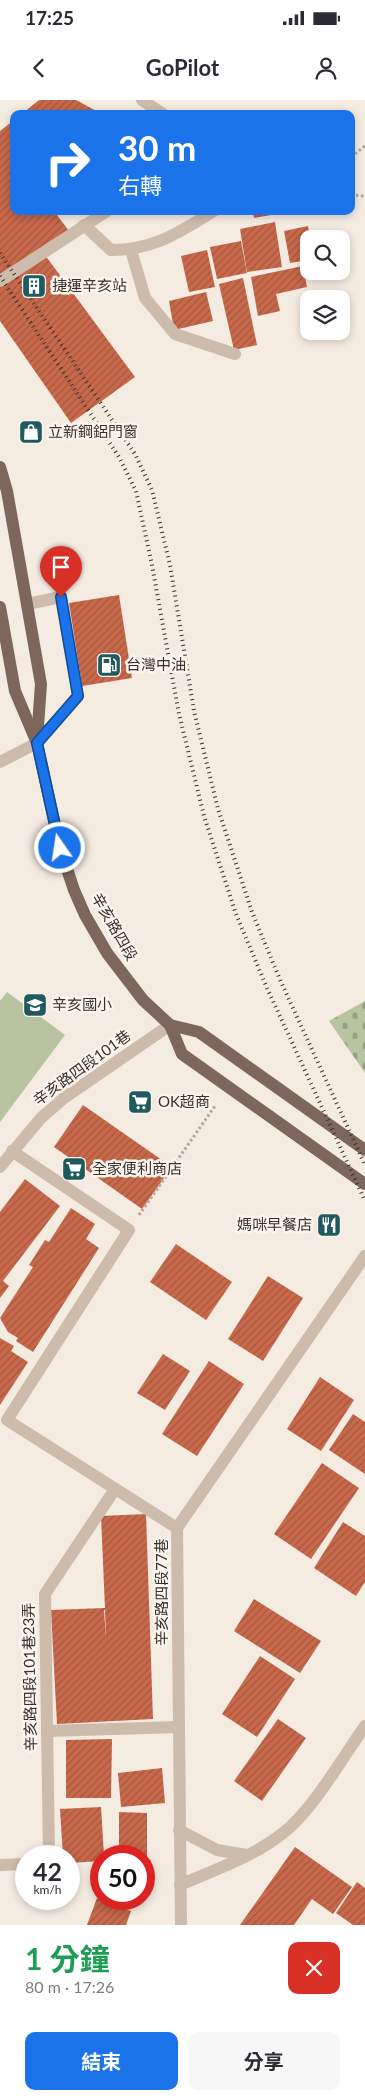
<!DOCTYPE html>
<html lang="zh-TW">
<head>
<meta charset="utf-8">
<style>
	body { margin:0; font-family:Lato,"Noto Sans TC",sans-serif; background:#f7f7f7; color:#2b2b33; height:100vh; display:flex; flex-direction:column; font-size:19px; white-space:nowrap }
	* { box-sizing:border-box; margin:0 }
	p { font-size:16px; color:#7c7c81 }
	.icon { flex:none; width:28px; height:28px; fill:none; stroke:currentColor; stroke-width:2; stroke-linecap:round; stroke-linejoin:round }
	.map { position:relative; height:1825px; overflow:hidden }
	.details { display:flex; flex-direction:column; background:#fff; flex:1 }
	.details>* { flex:none }
	.banner { position:absolute; left:10px; top:10px; width:345px; height:105px; border-radius:10px; box-shadow:0 2px 8px #0003; background:#1a73e8; color:#fff; overflow:hidden }
	.buttons { position:absolute; left:300px; top:130px; display:grid; gap:10px }
	.buttons a { display:grid; place-items:center; width:50px; height:50px; border-radius:10px; background:#fff; box-shadow:0 2px 8px #0003; font-size:25px }
	.speed { position:absolute; left:15px; top:1745px; display:flex; gap:10px; font-size:25px; font-weight:700; text-align:center }
	.speed>* { display:grid; place-content:center; width:65px; height:65px; border-radius:50%; background:#fff; box-shadow:0 2px 8px #0003; line-height:1 }
	.speed small { font-size:12px; font-weight:400 }
	.speed .limit { border:8px solid #d22; background:#fff; color:#111 }
	.pin { position:absolute; display:grid; place-items:center; width:42px; height:42px; color:#fff; margin:-51px -21px; border-radius:50% 50% 50% 0; rotate:-45deg; box-shadow:0 0 5px #0007 }
	.pin .icon { rotate:45deg }
	.me { position:absolute; width:55px; margin:-28px; rotate:347deg; stroke-linejoin:round; filter:drop-shadow(0 0 4px #0008) }
	.turn { display:flex; align-items:center; gap:18px; height:105px; padding:0 25px; font-size:22px }
	.turn .icon { width:65px; height:65px; stroke-width:2.5 }
	.turn b { display:block; font-size:35px; line-height:42px }
	.round { display:grid; place-items:center; flex:none; width:52px; height:52px; border-radius:10px; background:#f7f7f7 }
	.headline { display:flex; align-items:center; justify-content:space-between; height:85px; padding:0 25px }
	h1 { font-size:30px; font-weight:700; line-height:38px; color:#1e9e55 }
	.action { display:flex; gap:10px; margin-top:auto; padding:10px 25px }
	.action a { flex:1; height:58px; border-radius:10px; background:#1a73e8; color:#fff; font-size:20px; font-weight:700; line-height:58px; text-align:center }
	.action a+a { background:#f7f7f7; color:#2b2b33 }
	.status { display:flex; justify-content:space-between; align-items:center; height:35px; padding:0 25px; background:#fff; direction:ltr }
	.status svg { height:14px; fill:currentColor }
	header { display:flex; justify-content:space-between; align-items:center; height:65px; padding:0 25px; background:#fff; font-size:22px; font-weight:700 }
	.map>svg:first-child { display:block }
	.green { fill:#b8c4a0 }
	.cemetery { fill:url(#cemetery-stones) }
	.building { fill:url(#building-hatch); fill-rule:evenodd }
	.lines { fill:none; stroke-linecap:round; stroke-linejoin:round }
	.path { stroke:#b9a596; stroke-width:3; stroke-dasharray:2.5 2.5; stroke-linecap:butt }
	.minor { stroke:#cdbbac; stroke-width:12 }
	.major { stroke:#7d675c; stroke-width:12 }
	.rail { stroke:#3b302b; stroke-width:4; stroke-dasharray:1 4; stroke-linecap:butt }
	.route-casing { stroke:#114b97; stroke-width:12 }
	.route { stroke:#1a73e8; stroke-width:9 }
	.labels { text-anchor:middle; stroke-width:5; stroke-linejoin:round; paint-order:stroke }
	.poi-label { font-size:15px; fill:#3b302b; stroke:#fbf5ee; text-anchor:start }
	.street-label { font-size:15px; fill:#3b302b; stroke:#fbf5ee }
</style>
</head>
<body>
<div class="status"><b>17:25</b><svg viewBox="0 0 49 12"><path d="M0 12V9h3v3zM5 12V6h3v6zM10 12V3h3v9zM15 12V0h3v12zM26 1h20v11H26zM47 4h2v5h-2z"/></svg></div>
<header><svg class="icon" aria-label="back" viewBox="0 0 24 24"><path d="M15 5l-7 7 7 7"/></svg>GoPilot<svg class="icon" aria-label="person" viewBox="0 0 24 24"><circle cx="12" cy="8" r="4"/><path d="M4 21q1-7 8-7t8 7"/></svg></header>
<div class="map">
<svg width="365" height="1825" viewBox="0 0 365 1825">
	<defs>
		<pattern id="cemetery-stones" width="16" height="16" patternUnits="userSpaceOnUse" patternTransform="scale(1.25)"><rect width="16" height="16" fill="#b8c4a0"/><path d="M2 7V4a2 2 0 0 1 4 0v3zM10 15v-3a2 2 0 0 1 4 0v3z" fill="#97a083"/></pattern>
		<pattern id="building-hatch" width="6" height="6" patternUnits="userSpaceOnUse" patternTransform="scale(1.25)"><rect width="6" height="6" fill="#c8694b"/><path d="M-1 1l2-2M0 6l6-6M5 7l2-2" fill="none" stroke="#a4573f"/></pattern>
	</defs>
	<rect width="100%" height="100%" fill="#f4ebe1"/>
	<path class="green" d="M7 892 65 935 0 1022V901Z"/>
	<path class="cemetery" d="M365 901V973L329 921Z"/>
	<g class="building">
		<path d="M39 0H76L102 14H22Z"/>
		<path d="M14 20V111H54L69 131 42 151 135 277 71 323 0 221V31Z"/>
		<path d="M253 111H288V112L254 118Z"/>
		<path d="M275 122 282 167 247 172 240 129Z"/>
		<path d="M308 126 310 139 309 160 290 163 284 131Z"/>
		<path d="M241 141 247 173 217 179 210 147Z"/>
		<path d="M207 150 215 187 189 192 181 156Z"/>
		<path d="M303 166 307 187 276 194 280 211 258 216 251 177Z"/>
		<path d="M243 178 257 245 234 250 219 184Z"/>
		<path d="M206 192 213 221 174 230 169 201Z"/>
		<path d="M119 495 132 578 82 586 69 503Z"/>
		<path d="M83 1005 172 1067 142 1109 54 1047Z"/>
		<path d="M25 1079 60 1106 3 1181 9 1186 0 1198V1112Z"/>
		<path d="M71 1108 95 1124 86 1139 99 1148 33 1252 16 1241 18 1238 8 1232 0 1218 33 1167 29 1165 45 1140 49 1142Z"/>
		<path d="M176 1144 232 1182 206 1220 150 1182Z"/>
		<path d="M268 1176 303 1198 263 1261 228 1239Z"/>
		<path d="M0 1238 14 1246 11 1251 28 1262 0 1305Z"/>
		<path d="M163 1254 190 1271 165 1310 137 1293Z"/>
		<path d="M209 1261 244 1284 197 1356 162 1334Z"/>
		<path d="M320 1277 354 1300 321 1351 287 1329Z"/>
		<path d="M353 1314 365 1322V1374L329 1350Z"/>
		<path d="M322 1363 359 1388 311 1459 274 1434Z"/>
		<path d="M146 1414 153 1619 57 1624 51 1510 105 1508 101 1416ZM104 1510H105L106 1539Z"/>
		<path d="M343 1422 365 1436V1482L356 1496 314 1468Z"/>
		<path d="M254 1499 321 1541 300 1573 234 1531Z"/>
		<path d="M260 1556 295 1579 257 1637 222 1614Z"/>
		<path d="M278 1619 306 1638 262 1701 234 1681Z"/>
		<path d="M112 1639 111 1698H66V1640Z"/>
		<path d="M162 1668 165 1703 121 1707 118 1673Z"/>
		<path d="M101 1707 104 1756H101V1761L69 1763V1756H63L60 1709Z"/>
		<path d="M119 1712 147 1713V1763H144V1756H119Z"/>
		<path d="M295 1747 352 1787 333 1814 312 1799 294 1825H240Z"/>
		<path d="M357 1782 365 1788V1825H353L336 1813Z"/>
		<path d="M97 1798 131 1811 126 1825H87Z"/>
	</g>
	<g class="lines">
		<g class="path">
			<path d="M351 57 365 46"/>
			<path d="M351 95 365 96"/>
			<path d="M139 1115 215 1006"/>
		</g>
		<g class="minor">
			<path d="M142 0 163 14"/>
			<path d="M84 125 111 150C154 150 178 133 214 111"/>
			<path d="M131 150 145 198 175 234 235 254"/>
			<path d="M0 181 107 111"/>
			<path d="M0 662 37 643 78 596 61 497 27 504"/>
			<path d="M12 1051 129 1130 7 1320 177 1428"/>
			<path d="M0 1067 41 1018 64 998 170 925"/>
			<path d="M47 1631 179 1627"/>
			<path d="M179 1730 217 1750 247 1755"/>
			<path d="M49 1756 45 1494 115 1389"/>
			<path d="M0 1765 26 1764"/>
			<path d="M180 1785C214 1770 253 1757 283 1733 312 1711 343 1657 365 1626"/>
			<path d="M181 1825 177 1428 365 1156"/>
		</g>
		<g class="major">
			<path d="M0 367 7 391 41 584 37 640"/>
			<path d="M0 507 15 591 37 643 60 748 74 790 85 815 107 853 143 900 170 925 182 954 365 1084"/>
			<path d="M170 925 199 932 365 1050"/>
		</g>
		<g class="rail">
			<path d="M0 153 135 354 152 390 170 465 194 611 218 709 252 812 281 882 365 1065"/>
			<path d="M0 176 119 357 136 391 152 465 179 614 204 716 236 814 267 888 365 1101"/>
		</g>
	</g>
	<g class="lines">
		<defs>
			<path id="route" d="M60 748 37 643 78 596 61 497"/>
		</defs>
		<use href="#route" class="route-casing"/>
		<use href="#route" class="route"/>
	</g>
	<defs>
		<symbol id="building-square" viewBox="-11 -11 22 22"><rect x="-9" y="-9" width="18" height="18" rx="4" fill="#1f5a5e" stroke="#fbf5ee"/><path d="M-4-6H4V6H1V3H-1V6H-4ZM-2.5-4.3h1.7v1.8h-1.7ZM.8-4.3h1.7v1.8H.8ZM-2.5-1h1.7V.8h-1.7ZM.8-1h1.7V.8H.8Z" fill="#fff"/></symbol>
		<symbol id="shop-square" viewBox="-11 -11 22 22"><rect x="-9" y="-9" width="18" height="18" rx="4" fill="#1f5a5e" stroke="#fbf5ee"/><path d="M-5-2.5h2.3a2.7 3.5 0 0 1 5.4 0H5L5.5 6h-11ZM-1.5-2.5h3a1.5 2.3 0 0 0-3 0Z" fill="#fff"/></symbol>
		<symbol id="fuel-square" viewBox="-11 -11 22 22"><rect x="-9" y="-9" width="18" height="18" rx="4" fill="#1f5a5e" stroke="#fbf5ee"/><path d="M-5.5-6h7V0h2V4h1.3V-2.5L3-4.5l.8-.8L6-3V5H2.5V1h-1V6h-7ZM-4.2-4.7v3.2H.2V-4.7Z" fill="#fff"/></symbol>
		<symbol id="school-square" viewBox="-11 -11 22 22"><rect x="-9" y="-9" width="18" height="18" rx="4" fill="#1f5a5e" stroke="#fbf5ee"/><path d="M0-5L7-2L0 1L-7-2ZM-4 1L0 2.5L4 1V4Q0 6-4 4Z" fill="#fff"/></symbol>
		<symbol id="supermarket-square" viewBox="-11 -11 22 22"><rect x="-9" y="-9" width="18" height="18" rx="4" fill="#1f5a5e" stroke="#fbf5ee"/><path d="M-6-5.5h2.5l.6 2H6L4.5 2H-2.5L-4.4-4H-6ZM-1.5 3.2a1.3 1.3 0 1 0 .1 0ZM3 3.2a1.3 1.3 0 1 0 .1 0Z" fill="#fff"/></symbol>
		<symbol id="restaurant-square" viewBox="-11 -11 22 22"><rect x="-9" y="-9" width="18" height="18" rx="4" fill="#1f5a5e" stroke="#fbf5ee"/><path d="M-5-6h1v4h1v-4h1v4h1v-4h1v5L-1.5 .5V6h-2V.5L-5-1ZM5-6V6H3V1.5H1.5Q1.5-4 5-6Z" fill="#fff"/></symbol>
	</defs>
	<g fill-rule="evenodd">
		<use href="#building-square" x="20" y="172" width="28" height="28"/>
		<use href="#shop-square" x="17" y="318" width="28" height="28"/>
		<use href="#fuel-square" x="95" y="551" width="28" height="28"/>
		<use href="#school-square" x="21" y="891" width="28" height="28"/>
		<use href="#supermarket-square" x="126" y="988" width="28" height="28"/>
		<use href="#supermarket-square" x="60" y="1055" width="28" height="28"/>
		<use href="#restaurant-square" x="315" y="1111" width="28" height="28"/>
	</g>
	<g class="labels">
		<g class="poi-label">
			<text x="52" y="191">捷運辛亥站</text>
			<text x="48" y="337">立新鋼鋁門窗</text>
			<text x="126" y="570">台灣中油</text>
			<text x="52" y="910">辛亥國小</text>
			<text x="158" y="1007">OK超商</text>
			<text x="92" y="1074">全家便利商店</text>
			<text x="312" y="1130" text-anchor="end">媽咪早餐店</text>
		</g>
		<g class="street-label">
			<text transform="translate(114 827) rotate(60)" y="5">辛亥路四段</text>
			<text transform="translate(82 968) rotate(-36)" y="5">辛亥路四段101巷</text>
			<text transform="translate(162 1492) rotate(-90)" y="5">辛亥路四段77巷</text>
			<text transform="translate(30 1577) rotate(-91)" y="5">辛亥路四段101巷23弄</text>
		</g>
	</g>
</svg>
<div class="buttons">
<a><svg class="icon" aria-label="search" viewBox="0 0 24 24"><circle cx="10" cy="10" r="6"/><path d="M15 15l6 6"/></svg></a>
<a><svg class="icon" aria-label="layers" viewBox="0 0 24 24"><path d="M12 4l9 5-9 5-9-5zM3 14l9 5 9-5"/></svg></a>
</div>
<div class="speed"><div>42<small>km/h</small></div><div class="limit">50</div></div>
<div class="pin" style="left:61px;top:497px;background:#d93025"><svg class="icon" aria-label="arrive" viewBox="0 0 24 24"><path d="M6 21V4h12l-3 4 3 4H6"/></svg></div>
<svg class="me" style="left:60px;top:748px" viewBox="-20 -20 40 40"><circle r="17" fill="#1a73e8" stroke="#fff" stroke-width="3"/><path d="M0-11L8 9 0 5-8 9z" fill="#fff"/></svg>
<div class="banner">
<div class="turn"><svg class="icon" aria-label="right" viewBox="0 0 24 24"><path d="M7 20v-9h11M14 6l5 5-5 5"/></svg><div><b>30 m</b>右轉</div></div>
</div>
</div>
<section class="details">
<div class="headline"><div><h1>1 分鐘</h1><p>80 m · 17:26</p></div><a class="round" style="background:#d93025;color:#fff"><svg class="icon" aria-label="close" viewBox="0 0 24 24"><path d="M6 6l12 12M18 6L6 18"/></svg></a></div>
<div class="action"><a>結束</a><a>分享</a></div>
</section>
</body>
</html>
